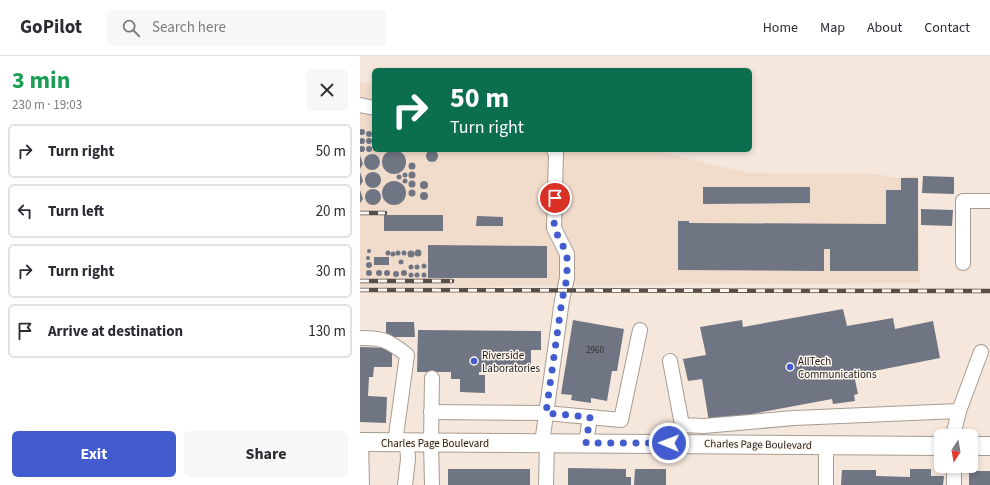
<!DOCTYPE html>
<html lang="en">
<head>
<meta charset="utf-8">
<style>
	body { margin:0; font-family:"Source Sans 3",sans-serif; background:#f7f7f7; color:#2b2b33; height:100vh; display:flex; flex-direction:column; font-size:15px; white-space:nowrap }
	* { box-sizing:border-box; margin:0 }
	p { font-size:13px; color:#7c7c81 }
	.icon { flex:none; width:22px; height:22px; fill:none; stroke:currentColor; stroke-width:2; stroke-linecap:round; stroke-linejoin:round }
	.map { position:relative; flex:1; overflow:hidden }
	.side { display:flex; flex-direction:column; background:#fff; width:360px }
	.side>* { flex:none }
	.banner { position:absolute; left:12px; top:12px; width:380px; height:84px; border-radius:6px; box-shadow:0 2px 6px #0003; background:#0b6e4f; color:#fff; overflow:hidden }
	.needle { width:26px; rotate:191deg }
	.buttons { position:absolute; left:574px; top:373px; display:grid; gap:8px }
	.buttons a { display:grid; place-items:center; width:44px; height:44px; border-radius:6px; background:#fff; box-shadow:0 2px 6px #0003; font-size:20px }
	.pin { position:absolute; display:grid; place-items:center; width:34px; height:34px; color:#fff; margin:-17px; border:2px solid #fff; border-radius:50%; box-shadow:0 1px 4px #0007 }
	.me { position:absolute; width:44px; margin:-22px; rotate:271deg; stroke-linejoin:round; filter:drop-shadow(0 0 3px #0008) }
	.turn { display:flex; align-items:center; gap:14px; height:84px; padding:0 12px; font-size:18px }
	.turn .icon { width:52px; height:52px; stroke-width:2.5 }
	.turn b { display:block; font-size:28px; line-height:34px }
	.round { display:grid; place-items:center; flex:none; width:42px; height:42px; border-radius:6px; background:#f7f7f7 }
	.head { display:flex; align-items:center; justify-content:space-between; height:68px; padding:0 12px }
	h1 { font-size:24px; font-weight:700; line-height:30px; color:#1e9e55 }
	.cta { display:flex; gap:8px; margin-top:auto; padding:8px 12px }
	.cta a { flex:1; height:46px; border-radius:6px; background:#425ccf; color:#fff; font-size:16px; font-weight:700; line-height:46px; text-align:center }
	.cta a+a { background:#f7f7f7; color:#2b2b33 }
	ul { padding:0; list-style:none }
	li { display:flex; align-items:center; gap:12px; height:54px; margin:0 8px 6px; padding:0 4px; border:2px solid #e1e1e2; border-radius:6px }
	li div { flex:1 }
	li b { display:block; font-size:15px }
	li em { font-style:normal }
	header { display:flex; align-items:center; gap:24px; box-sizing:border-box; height:56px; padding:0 20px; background:#fff; border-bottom:1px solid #e1e1e2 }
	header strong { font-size:19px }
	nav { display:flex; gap:22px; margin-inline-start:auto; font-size:14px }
	.search { width:280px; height:36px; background:#f7f7f7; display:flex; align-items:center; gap:10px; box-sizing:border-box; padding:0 14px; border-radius:6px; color:#7c7c81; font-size:15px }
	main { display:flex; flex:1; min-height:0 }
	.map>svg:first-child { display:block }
	.built { fill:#f1dccc }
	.building { fill:#707583 }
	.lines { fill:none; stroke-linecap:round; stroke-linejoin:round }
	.minor-casing { stroke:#a89b90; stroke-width:16 }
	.major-casing { stroke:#a89b90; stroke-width:20 }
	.minor { stroke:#fff; stroke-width:14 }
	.major { stroke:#fff; stroke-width:18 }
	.rail-casing { stroke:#564e49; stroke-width:4.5 }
	.rail { stroke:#fef6ef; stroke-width:3; stroke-dasharray:9; stroke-linecap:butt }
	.route { stroke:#425ccf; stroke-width:7; stroke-dasharray:0 12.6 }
	.poi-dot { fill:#425ccf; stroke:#fef6ef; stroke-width:1.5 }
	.labels { text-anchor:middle; stroke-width:3; stroke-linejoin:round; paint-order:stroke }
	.number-label { font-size:9px; fill:#333131 }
	.poi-label { font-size:11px; fill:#1f1a16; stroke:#fef6ef; text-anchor:start }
	.street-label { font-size:11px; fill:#1f1a16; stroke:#fef6ef }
</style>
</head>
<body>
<header>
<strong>GoPilot</strong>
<div class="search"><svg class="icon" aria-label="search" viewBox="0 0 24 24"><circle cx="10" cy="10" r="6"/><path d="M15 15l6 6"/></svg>Search here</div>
<nav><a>Home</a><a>Map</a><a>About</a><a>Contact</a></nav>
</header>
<main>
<section class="side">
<div class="head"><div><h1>3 min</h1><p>230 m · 19:03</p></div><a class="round"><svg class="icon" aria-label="close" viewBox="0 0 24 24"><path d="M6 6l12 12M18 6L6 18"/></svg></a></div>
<ul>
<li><svg class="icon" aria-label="right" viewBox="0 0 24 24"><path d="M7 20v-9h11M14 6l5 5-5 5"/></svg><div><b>Turn right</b></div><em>50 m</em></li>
<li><svg class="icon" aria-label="left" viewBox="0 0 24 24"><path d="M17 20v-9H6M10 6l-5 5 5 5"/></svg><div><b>Turn left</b></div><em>20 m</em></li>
<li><svg class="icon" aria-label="right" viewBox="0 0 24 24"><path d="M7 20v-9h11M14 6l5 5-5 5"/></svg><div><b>Turn right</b></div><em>30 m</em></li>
<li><svg class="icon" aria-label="arrive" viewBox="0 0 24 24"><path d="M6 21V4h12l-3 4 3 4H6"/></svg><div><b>Arrive at destination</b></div><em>130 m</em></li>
</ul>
<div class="cta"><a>Exit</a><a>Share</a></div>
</section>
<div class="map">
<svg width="630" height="429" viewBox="0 0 630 429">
	<rect width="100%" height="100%" fill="#f6e7dc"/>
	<path class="built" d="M0 26 14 28V94H293L388 117 518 118 535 122 558 120 560 227 0 231Z"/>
	<g class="building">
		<circle cx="2" cy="76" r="3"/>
		<circle cx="9" cy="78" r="3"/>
		<circle cx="9" cy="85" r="3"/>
		<circle cx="2" cy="85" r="3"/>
		<circle cx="9" cy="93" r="3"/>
		<circle cx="2" cy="93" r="3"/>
		<circle cx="34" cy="106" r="12"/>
		<circle cx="72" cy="100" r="6"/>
		<circle cx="12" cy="106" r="8"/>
		<path d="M0 99 3 108 0 113Z"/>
		<circle cx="52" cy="110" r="3.5"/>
		<circle cx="52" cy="119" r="3.5"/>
		<path d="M0 116 3 125 0 130Z"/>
		<circle cx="13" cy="124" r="8"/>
		<circle cx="45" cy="119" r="2.5"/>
		<circle cx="39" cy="121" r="2.5"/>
		<path d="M563 120 594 121V138L562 137Z"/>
		<path d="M541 122H558V215H470V193H464V215L318 214V165H329V167L526 168V134H541Z"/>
		<circle cx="45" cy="125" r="2.5"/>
		<circle cx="52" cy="128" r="3.5"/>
		<circle cx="34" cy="137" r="12"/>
		<circle cx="64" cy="129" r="4"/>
		<path d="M343 131H450V147L343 148Z"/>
		<circle cx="13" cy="141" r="8"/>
		<circle cx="52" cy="137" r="3.5"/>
		<path d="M0 134 3 143 0 147Z"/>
		<circle cx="64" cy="140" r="4"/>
		<path d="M561 153 593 154 592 170 561 169Z"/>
		<rect x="24" y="159" width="59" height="16"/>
		<path d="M117 160 143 161V170H116Z"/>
		<path d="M68 189 187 190V222H68Z"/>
		<circle cx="9" cy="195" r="2"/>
		<circle cx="58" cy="197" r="3.5"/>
		<circle cx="44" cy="197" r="2.5"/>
		<circle cx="28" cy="197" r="2.5"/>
		<circle cx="38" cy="197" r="2.5"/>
		<circle cx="51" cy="198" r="3.5"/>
		<circle cx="33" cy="198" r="2.5"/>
		<circle cx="8" cy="202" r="2"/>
		<rect x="14" y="201" width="15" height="8"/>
		<circle cx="41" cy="206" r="2.5"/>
		<circle cx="9" cy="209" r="3"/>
		<circle cx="64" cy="210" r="2.5"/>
		<circle cx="51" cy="211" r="2.5"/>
		<circle cx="57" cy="211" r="2.5"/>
		<circle cx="27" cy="217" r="3"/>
		<circle cx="9" cy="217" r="3"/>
		<circle cx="19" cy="217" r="3"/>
		<circle cx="44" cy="217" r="3"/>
		<circle cx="36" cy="218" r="3"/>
		<circle cx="57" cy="219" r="2.5"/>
		<circle cx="64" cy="219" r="2.5"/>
		<circle cx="51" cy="219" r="2.5"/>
		<path d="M483 253 487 270 533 262 535 273 573 265 580 302 494 319 498 338 494 339 495 345 473 348 472 343 349 366 342 323 328 325 323 303 346 299 340 271 382 264 383 271Z"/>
		<path d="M213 264 264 273 257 315H252L247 345 231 342V347L211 344 212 339 201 338Z"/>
		<path d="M26 266H54L55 281H26Z"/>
		<path d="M58 274 181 275V294H171V317L119 316V319H125V337L100 336V323H91V316H57Z"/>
		<path d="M0 291 32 292V311H14L13 321H9L8 340 27 341 26 367 0 366Z"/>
		<path d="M208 412 266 413V421H271V429H208Z"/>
		<rect x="88" y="413" width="82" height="16"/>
		<path d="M275 413H306V429H274Z"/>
		<path d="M550 413H571V420H584L583 429H481L482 414H516V420L550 421Z"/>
		<rect x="609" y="415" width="21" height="14"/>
	</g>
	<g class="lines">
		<defs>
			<g id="minor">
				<path d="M0 49 14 52"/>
				<path d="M603 207V145H630"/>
				<path d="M0 282C23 282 28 284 47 299L35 387"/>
				<path d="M310 305 322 369 344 370 434 362 599 355"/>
				<path d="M72 322 71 387 72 429"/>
				<path d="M71 356 186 357 261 364 280 274"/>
				<path d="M593 380 599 355 621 296"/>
				<path d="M1 386 2 429"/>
				<path d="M182 387 202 244 207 222V198L194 172 196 96 194 94"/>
				<path d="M226 387 230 361"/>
				<path d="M594 410V429"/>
				<path d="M45 429 48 403 47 386"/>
				<path d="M186 429 187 387"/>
				<path d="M466 429V389"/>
			</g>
			<g id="major">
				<path d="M0 386 581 390"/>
				<path d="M611 390H630"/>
			</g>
		</defs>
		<use href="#minor" class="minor-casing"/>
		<use href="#major" class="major-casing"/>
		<use href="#minor" class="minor"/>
		<use href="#major" class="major"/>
		<defs>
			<g id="rail">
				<path d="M0 157H25"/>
				<path d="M0 225H92"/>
				<path d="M0 234 630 235"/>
			</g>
		</defs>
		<use href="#rail" class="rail-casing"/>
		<use href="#rail" class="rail"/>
	</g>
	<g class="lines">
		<path class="route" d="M195 142 194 172 207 198V222L202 244 186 357 230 361 226 387H309"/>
	</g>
	<g class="poi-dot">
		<circle cx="114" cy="305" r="4"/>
		<circle cx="430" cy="311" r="4"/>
	</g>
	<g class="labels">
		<g class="number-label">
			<text x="235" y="297">2960</text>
		</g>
		<g class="poi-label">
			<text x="122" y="303">Riverside<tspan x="122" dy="13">Laboratories</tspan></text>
			<text x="438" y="309">AllTech<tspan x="438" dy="13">Communications</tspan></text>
		</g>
		<g class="street-label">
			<text x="75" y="391">Charles Page Boulevard</text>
			<text transform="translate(398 388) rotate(1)" y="4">Charles Page Boulevard</text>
		</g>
	</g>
</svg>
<div class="buttons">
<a><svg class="needle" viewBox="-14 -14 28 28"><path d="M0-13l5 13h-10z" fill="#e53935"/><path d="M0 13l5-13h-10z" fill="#7c7c81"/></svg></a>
</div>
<div class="pin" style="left:195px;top:142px;background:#d93025"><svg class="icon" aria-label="arrive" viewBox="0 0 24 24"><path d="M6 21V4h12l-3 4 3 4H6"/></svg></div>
<svg class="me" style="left:309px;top:387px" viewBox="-20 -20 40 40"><circle r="17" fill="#425ccf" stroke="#fff" stroke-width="3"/><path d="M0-11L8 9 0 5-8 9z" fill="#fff"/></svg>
<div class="banner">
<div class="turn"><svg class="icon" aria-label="right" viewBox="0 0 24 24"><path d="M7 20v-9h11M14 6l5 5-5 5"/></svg><div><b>50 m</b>Turn right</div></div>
</div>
</div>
</main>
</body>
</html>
